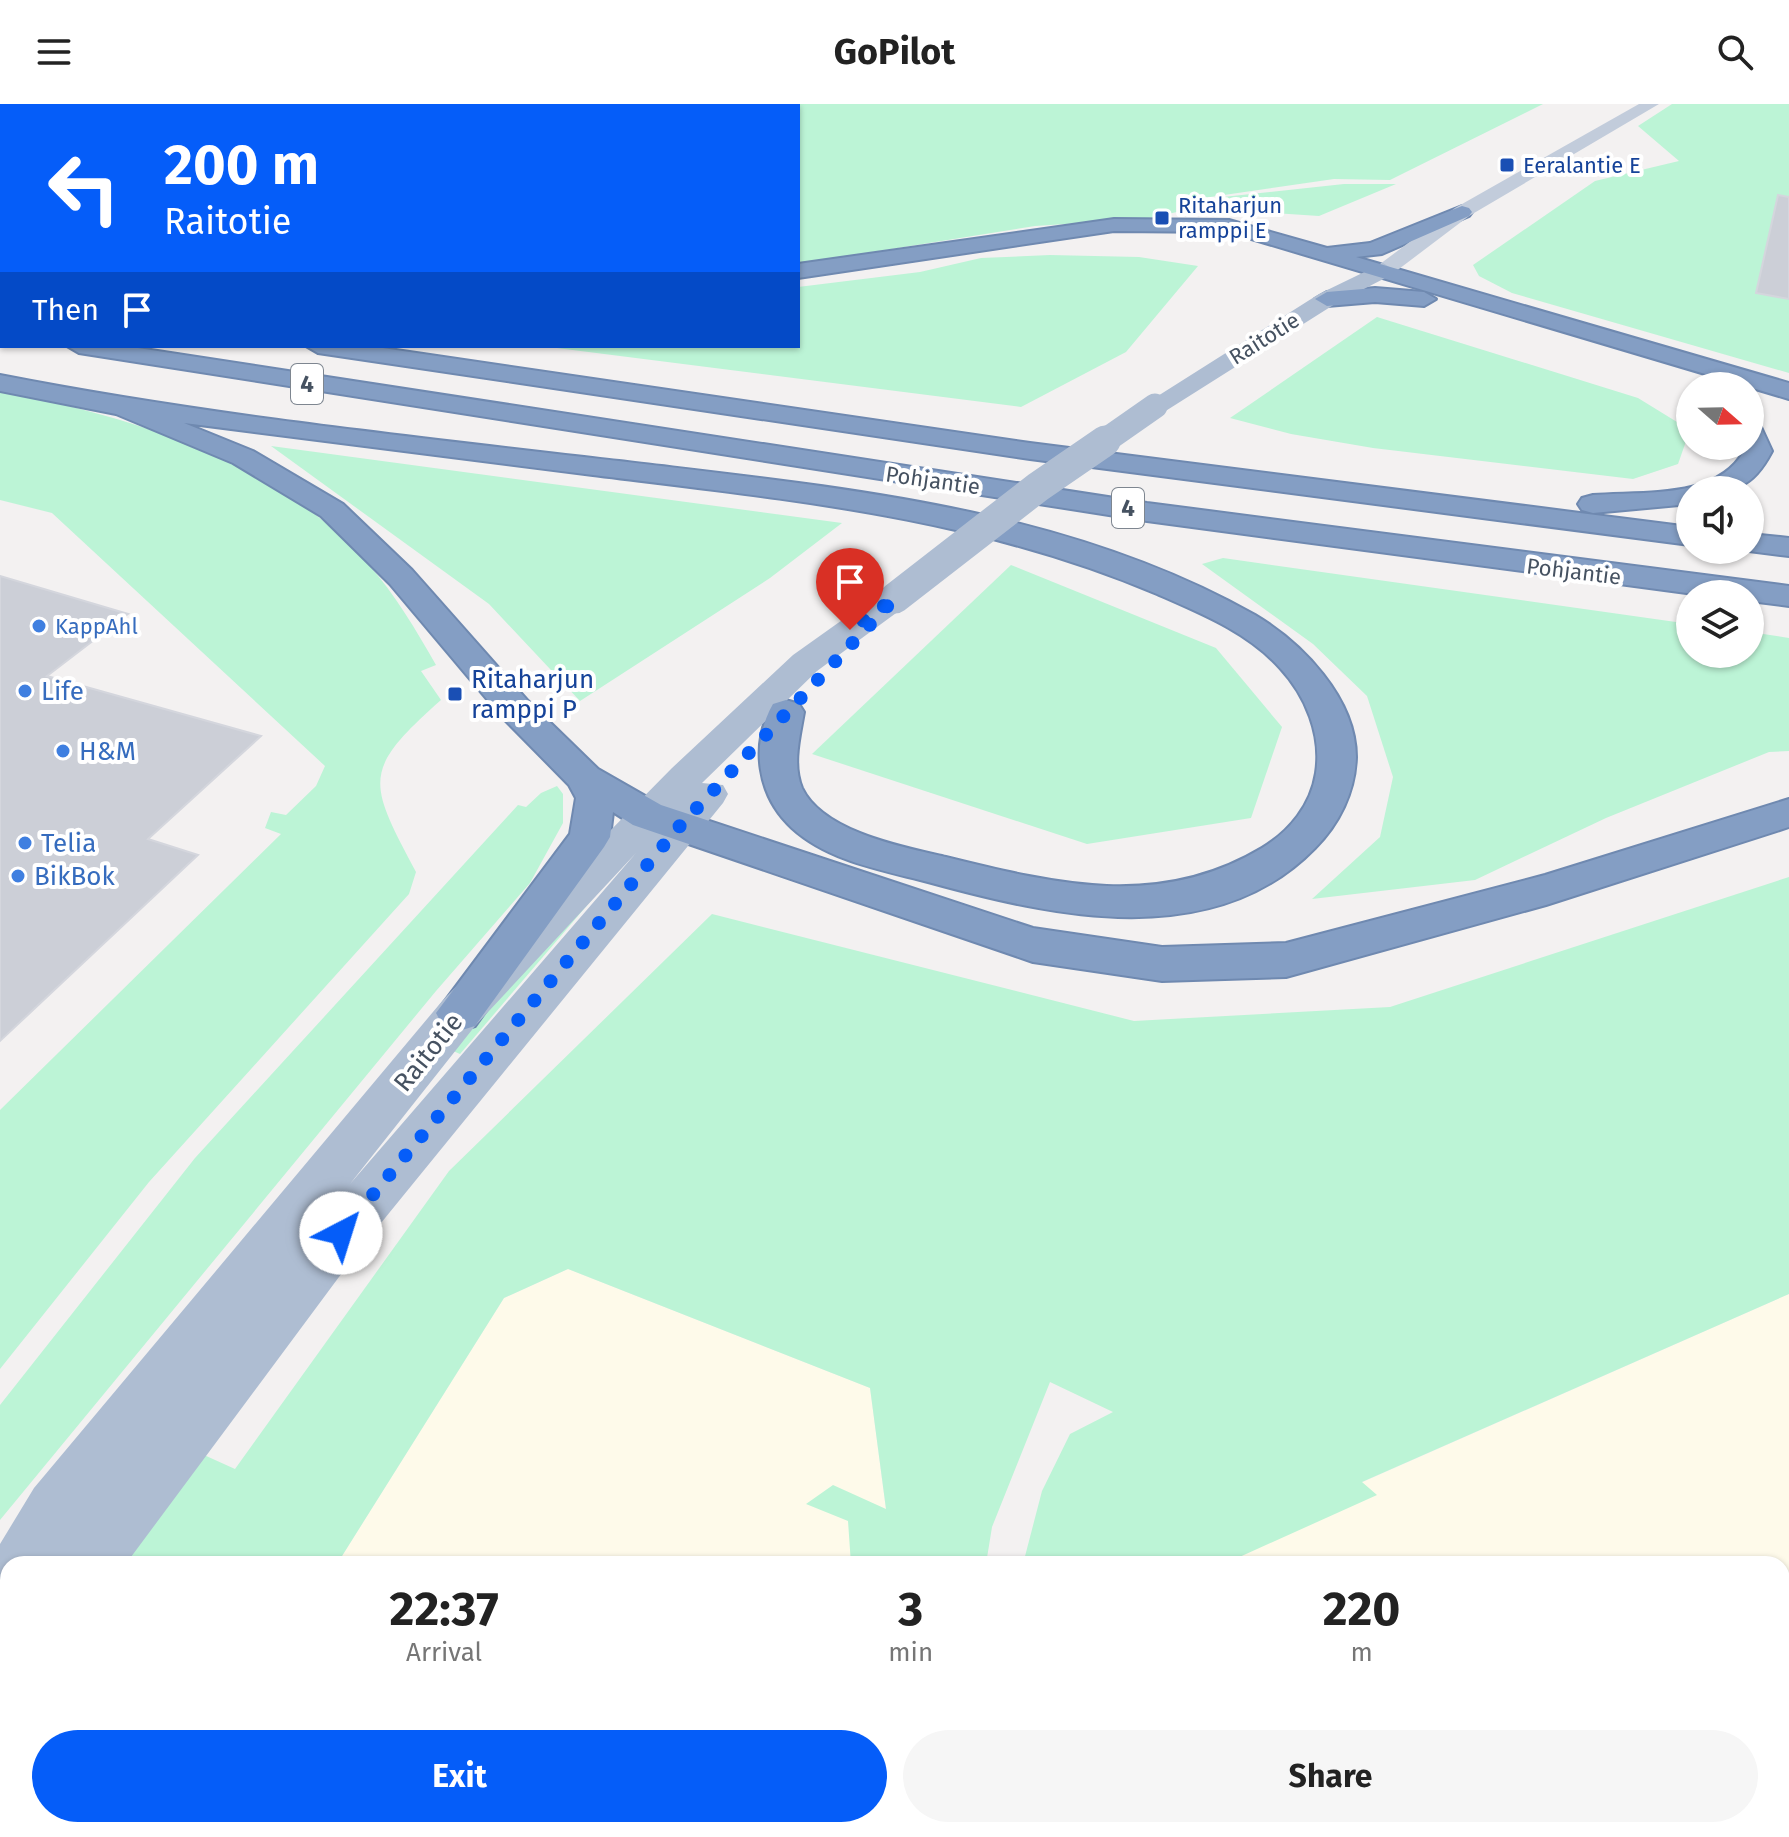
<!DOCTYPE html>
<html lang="en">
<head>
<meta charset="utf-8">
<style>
	body { margin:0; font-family:"Fira Sans",sans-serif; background:#f6f6f6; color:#222; height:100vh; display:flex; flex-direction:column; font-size:30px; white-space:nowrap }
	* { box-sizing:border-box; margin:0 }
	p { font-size:26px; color:#767676 }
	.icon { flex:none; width:44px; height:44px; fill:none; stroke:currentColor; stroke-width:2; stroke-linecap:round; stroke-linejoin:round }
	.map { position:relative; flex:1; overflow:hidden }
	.drawer { position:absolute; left:0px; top:1452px; width:1790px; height:282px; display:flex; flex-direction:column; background:#fff; border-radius:24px 24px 0 0; box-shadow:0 2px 6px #0004 }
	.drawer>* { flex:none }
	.banner { position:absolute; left:0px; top:0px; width:800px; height:244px; box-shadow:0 2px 6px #0004; background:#055df9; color:#fff; overflow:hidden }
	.needle { width:52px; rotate:110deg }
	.controls { position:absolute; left:1676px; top:268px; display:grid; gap:16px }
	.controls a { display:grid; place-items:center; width:88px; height:88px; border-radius:50%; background:#fff; box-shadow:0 2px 6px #0004; font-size:40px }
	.pin { position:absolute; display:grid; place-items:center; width:68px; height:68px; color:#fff; margin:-82px -34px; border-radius:50% 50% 50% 0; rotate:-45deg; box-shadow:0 0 8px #0007 }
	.pin .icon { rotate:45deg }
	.me { position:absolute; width:88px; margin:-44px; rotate:40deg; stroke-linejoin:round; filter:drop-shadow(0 0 6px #0008) }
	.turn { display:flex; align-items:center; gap:28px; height:168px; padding:0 32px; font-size:36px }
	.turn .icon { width:104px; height:104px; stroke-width:2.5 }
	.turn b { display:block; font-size:56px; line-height:68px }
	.then { display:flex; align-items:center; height:76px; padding:0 32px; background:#0003; gap:16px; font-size:30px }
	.eta { display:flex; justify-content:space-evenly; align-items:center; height:136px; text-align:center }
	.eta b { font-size:48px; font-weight:700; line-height:56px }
	.cta { display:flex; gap:16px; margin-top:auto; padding:16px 32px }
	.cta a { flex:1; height:92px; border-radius:48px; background:#055df9; color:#fff; font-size:32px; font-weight:700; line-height:92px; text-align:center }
	.cta a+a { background:#f6f6f6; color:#222 }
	header { display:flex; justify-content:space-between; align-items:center; height:104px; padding:0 32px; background:#fff; font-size:36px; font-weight:700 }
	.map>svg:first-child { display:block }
	.commercial { fill:#fefaea }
	.green { fill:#bcf4d6 }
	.building { fill:#cccfd7; stroke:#d4d6dd; stroke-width:2 }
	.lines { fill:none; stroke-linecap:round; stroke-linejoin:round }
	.highway-casing { stroke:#6f89b0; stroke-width:4 }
	.street { fill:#c3ccd7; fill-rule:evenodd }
	.secondary { fill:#c2ccdb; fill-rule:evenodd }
	.primary { fill:#aebdd2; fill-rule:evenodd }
	.highway { fill:#849ec4; fill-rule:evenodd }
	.primary-bridge-far1 { stroke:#aebdd2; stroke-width:25 }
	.primary-bridge { stroke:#aebdd2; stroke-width:31 }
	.route { stroke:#055df9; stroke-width:14; stroke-dasharray:0 25.2 }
	.transit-dot { fill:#1a4fb4; stroke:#fff; stroke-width:3 }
	.shop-dot { fill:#3f7fe0; stroke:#fff; stroke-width:3 }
	.labels { text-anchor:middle; stroke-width:8; stroke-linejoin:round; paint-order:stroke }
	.far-transit-label { font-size:22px; fill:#164399; stroke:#fff; text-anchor:start }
	.far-street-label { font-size:22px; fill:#465261; stroke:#fff }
	.far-shop-label { font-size:22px; fill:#366cbe; stroke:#fff; text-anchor:start }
	.shield { fill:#fff; stroke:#7e8690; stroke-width:2 }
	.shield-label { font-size:24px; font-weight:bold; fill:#465261 }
	.transit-label { font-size:26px; fill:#164399; stroke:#fff; text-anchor:start }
	.shop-label { font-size:26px; fill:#366cbe; stroke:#fff; text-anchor:start }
	.street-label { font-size:26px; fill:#465261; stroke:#fff }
</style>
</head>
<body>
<header><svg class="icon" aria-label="menu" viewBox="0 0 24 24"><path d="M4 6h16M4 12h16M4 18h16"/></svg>GoPilot<svg class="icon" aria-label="search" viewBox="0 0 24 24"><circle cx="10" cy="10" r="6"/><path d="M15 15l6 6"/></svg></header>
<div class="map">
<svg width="1789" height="1733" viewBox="0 0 1789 1733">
	<rect width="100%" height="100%" fill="#f3f1f1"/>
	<g class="commercial">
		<path d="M568 1165 870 1284 893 1460H337L504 1194Z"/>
		<path d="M1789 1190V1733H1091L1090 1726H1782V1460H1177Z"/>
		<path d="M170 1726H926L927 1733H165Z"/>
	</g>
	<g class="green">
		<path d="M172 0H1543L1390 76 1334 75 1176 98 1344 80H1396L1319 112 1196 104 1144 115 1035 122 798 160V2H162Z"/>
		<path d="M1672 0H1789V269L1512 189 1479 172 1473 161 1595 77 1679 57 1638 22Z"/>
		<path d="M1050 151 1139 153 1198 162 1126 248 1021 303 541 242H798V183L920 168 981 154Z"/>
		<path d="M1377 213 1638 294 1690 326 1678 360 1633 375 1373 344 1291 330 1230 314Z"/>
		<path d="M0 286C136 316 272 352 368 460 395 490 416 526 436 561L421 567 441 596C361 667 368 677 416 768L409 790 149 1078 0 1265V1006L281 730 265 724 271 708 286 711 316 682 325 662 52 409 0 396Z"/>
		<path d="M271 342 842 419 770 474 580 597 489 500Z"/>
		<path d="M1223 454 1690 520V550H1750V528L1789 534V647L1769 648 1606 714 1475 776 1312 795 1380 733 1393 673 1367 592 1313 540 1202 460Z"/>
		<path d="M1011 461 1216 544 1282 623 1251 714 1087 740 812 650Z"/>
		<path d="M557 682 563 690V719L530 779 436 887 0 1416V1301L195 1054 518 701 526 703 541 689Z"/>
		<path d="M1789 773V1190L1362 1378 1377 1391 1224 1460H1023L1042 1387 1070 1330 1113 1308 1050 1278 992 1423 986 1460H851L848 1417 806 1400 833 1381 886 1405 870 1284 568 1165 504 1194 337 1460H107L193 1346 235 1365 449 1067 712 810 1134 917 1390 903Z"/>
		<path d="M607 778 460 950 446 944Z"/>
		<path d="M8 1592V1726H170L165 1733H0V1603Z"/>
		<path d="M1019 1726H1154V1733H1018Z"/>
	</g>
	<g class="building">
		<path d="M1778 91 1789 93V195L1756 189Z"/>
		<path d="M0 472 128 510 47 572 261 632 148 735 198 751 0 937Z"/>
	</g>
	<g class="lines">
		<defs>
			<g id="highway">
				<path d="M1462 102 1469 104 1472 108 1469 112 1382 150 1356 153 1789 279V295L1228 128 1114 127 798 174V160L1114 115 1229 116 1327 144 1370 139Z"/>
				<path d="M0 184 2 185V199H0Z"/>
				<path d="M1375 184 1424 188 1436 195 1424 202 1375 198 1327 202 1315 195 1327 188Z"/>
				<rect x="0" y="222" width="2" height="14"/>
				<path d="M67 242H125L1147 399 1789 482V502L1750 497V490H1694L1147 417 79 249Z"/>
				<path d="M306 242H369L1030 339 1690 423V441L1030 355 318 249Z"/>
				<path d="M0 271C204 311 412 333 619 357 834 383 1062 402 1255 511 1302 539 1356 594 1356 653 1355 688 1339 720 1315 744 1213 849 1052 812 928 778 882 766 828 757 792 724 757 692 750 640 773 600L786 596 799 600 804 608C800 632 792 660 802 684 823 728 903 743 946 753 1055 780 1159 806 1262 744 1290 727 1311 701 1316 669 1322 631 1306 592 1280 564 1248 528 1200 509 1157 490 971 411 783 395 585 370 452 353 318 336 184 319L253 347 343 400 412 466 528 597 598 665 661 701 1033 824 1162 843 1286 839 1545 771 1789 695V723L1546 801 1286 873 1162 877 1033 858 633 721 613 708 610 733 604 743 475 922 459 927 443 922 436 909 570 730 576 694 569 681 502 613 390 480 321 412 233 359 116 310 0 287Z"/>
				<path d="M1750 319 1760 321 1772 347C1750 389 1733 386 1690 386V400L1593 409 1582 406 1578 400 1582 394 1593 391C1642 387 1717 396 1744 347L1742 342H1750Z"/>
				<path d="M1750 430 1789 434V452L1741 446H1750Z"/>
			</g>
		</defs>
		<use href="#highway" class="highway-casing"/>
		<rect class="street" x="983" y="1726" width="48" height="7"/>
		<path class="secondary" d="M1639 0H1659L1469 112 1391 171H1375L1372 166 1455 104Z"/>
		<g class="primary">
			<path d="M1383 159 1394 166 1391 171 1335 200 1164 308H1146L1142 302 1319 190Z"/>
			<path d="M895 484 907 487 911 494 907 501 817 567 702 679 723 681 728 690 723 699 359 1146 131 1453 124 1460H8V1575L0 1578V1440L34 1384 443 896 672 664 793 551 883 487ZM636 749 350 1080 475 922Z"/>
		</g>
		<use href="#highway" class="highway"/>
		<path class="primary-bridge-far1" d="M1102 339 1155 302"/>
		<path class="primary-bridge" d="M895 494 1038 383 1105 337"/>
	</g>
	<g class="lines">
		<path class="route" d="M341 1129 678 724 895 494 850 526"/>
	</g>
	<g class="transit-dot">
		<rect x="1499" y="53" width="16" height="16" rx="4"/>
		<rect x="1154" y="106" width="16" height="16" rx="4"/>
		<rect x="447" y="582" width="16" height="16" rx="4"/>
	</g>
	<g class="shop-dot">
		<circle cx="39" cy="522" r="8"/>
		<circle cx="25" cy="587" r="8"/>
		<circle cx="63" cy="647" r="8"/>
		<circle cx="25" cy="739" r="8"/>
		<circle cx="18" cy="772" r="8"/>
	</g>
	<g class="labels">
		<g class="far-transit-label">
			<text x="1523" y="69">Eeralantie E</text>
			<text x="1178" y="109">Ritaharjun<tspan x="1178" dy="25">ramppi E</tspan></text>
		</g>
		<g class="far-street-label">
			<text transform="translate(1264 234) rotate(-32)" y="8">Raitotie</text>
			<text transform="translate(933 376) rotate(8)" y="8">Pohjantie</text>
			<text transform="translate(1574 467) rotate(7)" y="8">Pohjantie</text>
		</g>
		<g class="far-shop-label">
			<text x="55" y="530">KappAhl</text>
		</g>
		<g class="shield">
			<rect x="291" y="260" width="32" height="40" rx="6"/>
			<rect x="1112" y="384" width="32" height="40" rx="6"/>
		</g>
		<g class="shield-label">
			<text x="307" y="288">4</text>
			<text x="1128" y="412">4</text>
		</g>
		<g class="transit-label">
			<text x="471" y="584">Ritaharjun<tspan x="471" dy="30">ramppi P</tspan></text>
		</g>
		<g class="shop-label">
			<text x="41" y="596">Life</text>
			<text x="79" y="656">H&amp;M</text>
			<text x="41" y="748">Telia</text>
			<text x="34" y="781">BikBok</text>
		</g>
		<g class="street-label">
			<text transform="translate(428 948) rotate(-51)" y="9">Raitotie</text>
		</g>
	</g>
</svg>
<div class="controls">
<a><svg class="needle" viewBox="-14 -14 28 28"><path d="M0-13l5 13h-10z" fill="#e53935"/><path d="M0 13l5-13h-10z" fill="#767676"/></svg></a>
<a><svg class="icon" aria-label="sound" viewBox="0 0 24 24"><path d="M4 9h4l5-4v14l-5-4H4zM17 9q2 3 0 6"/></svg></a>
<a><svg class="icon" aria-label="layers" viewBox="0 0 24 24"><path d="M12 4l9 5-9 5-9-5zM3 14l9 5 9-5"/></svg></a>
</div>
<div class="pin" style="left:850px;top:526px;background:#d93025"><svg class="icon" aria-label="arrive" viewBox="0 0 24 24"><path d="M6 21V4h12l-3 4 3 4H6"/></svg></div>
<svg class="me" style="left:341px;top:1129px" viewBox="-20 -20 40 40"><circle r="19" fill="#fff"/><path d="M0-13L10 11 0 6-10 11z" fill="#055df9"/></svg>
<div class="banner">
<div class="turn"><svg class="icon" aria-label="left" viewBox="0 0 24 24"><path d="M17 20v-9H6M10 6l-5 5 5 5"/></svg><div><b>200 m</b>Raitotie</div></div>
<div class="then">Then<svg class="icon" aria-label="arrive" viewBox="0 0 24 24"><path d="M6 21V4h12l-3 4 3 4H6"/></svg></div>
</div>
<section class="drawer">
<div class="eta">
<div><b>22:37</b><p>Arrival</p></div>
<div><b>3</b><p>min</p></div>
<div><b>220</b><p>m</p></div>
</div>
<div class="cta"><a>Exit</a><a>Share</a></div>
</section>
</div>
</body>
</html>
